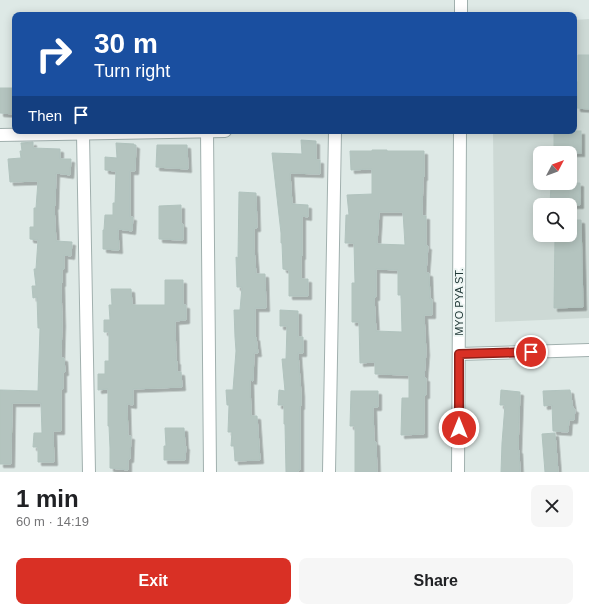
<!DOCTYPE html>
<html lang="en">
<head>
<meta charset="utf-8">
<style>
	body { margin:0; font-family:Arial,sans-serif; background:#f6f6f6; color:#202124; height:100vh; display:flex; flex-direction:column; font-size:15px; white-space:nowrap }
	* { box-sizing:border-box; margin:0 }
	p { font-size:13px; color:#757577 }
	.icon { flex:none; width:22px; height:22px; fill:none; stroke:currentColor; stroke-width:2; stroke-linecap:round; stroke-linejoin:round }
	.map { position:relative; height:472px; overflow:hidden }
	.drawer { display:flex; flex-direction:column; background:#fff; flex:1 }
	.drawer>* { flex:none }
	.hud { position:absolute; left:12px; top:12px; width:565px; height:122px; border-radius:8px; box-shadow:0 2px 10px #0003; background:#1a4fa0; color:#fff; overflow:hidden }
	.needle { width:26px; rotate:49deg }
	.controls { position:absolute; left:533px; top:146px; display:grid; gap:8px }
	.controls a { display:grid; place-items:center; width:44px; height:44px; border-radius:8px; background:#fff; box-shadow:0 2px 10px #0003; font-size:20px }
	.pin { position:absolute; display:grid; place-items:center; width:34px; height:34px; color:#fff; margin:-17px; border:2px solid #fff; border-radius:50%; box-shadow:0 1px 4px #0007 }
	.me { position:absolute; width:44px; margin:-22px; rotate:0deg; stroke-linejoin:round; filter:drop-shadow(0 0 3px #0008) }
	.turn { display:flex; align-items:center; gap:14px; height:84px; padding:0 16px; font-size:18px }
	.turn .icon { width:52px; height:52px; stroke-width:2.5 }
	.turn b { display:block; font-size:28px; line-height:34px }
	.then { display:flex; align-items:center; height:38px; padding:0 16px; background:#0003; gap:8px; font-size:15px }
	.round { display:grid; place-items:center; flex:none; width:42px; height:42px; border-radius:8px; background:#f6f6f6 }
	.headline { display:flex; align-items:center; justify-content:space-between; height:68px; padding:0 16px }
	h1 { font-size:24px; font-weight:700; line-height:30px }
	.action { display:flex; gap:8px; margin-top:auto; padding:8px 16px }
	.action a { flex:1; height:46px; border-radius:8px; background:#d93025; color:#fff; font-size:16px; font-weight:700; line-height:46px; text-align:center }
	.action a+a { background:#f6f6f6; color:#202124 }
	.map>svg:first-child { display:block }
	.built { fill:#cdd9d5; fill-rule:evenodd }
	.building { fill:#b4c4bf; stroke:#b1c3be; fill-rule:evenodd; filter:url(#shadow) }
	.lines { fill:none; stroke-linecap:round; stroke-linejoin:round }
	.minor-casing { stroke:#a1b0ae; stroke-width:14 }
	.minor { stroke:#fff; stroke-width:12 }
	.route-casing { stroke:#8d1f18; stroke-width:10 }
	.route { stroke:#d93025; stroke-width:7 }
	.labels { text-anchor:middle; stroke-width:4; stroke-linejoin:round; paint-order:stroke }
	.street-label { font-size:11px; fill:#203836; stroke:#eef6f4 }
</style>
</head>
<body>
<div class="map">
<svg width="589" height="472" viewBox="0 0 589 472">
	<defs>
		<filter id="shadow"><feDropShadow dx="3.5" dy="3.5" stdDeviation="0" flood-color="#0004"/></filter>
	</defs>
	<rect width="100%" height="100%" fill="#dee9e6"/>
	<path class="built" d="M589 19V318L495 322 493 131H574V20ZM540 153H570V183H540ZM540 205H570V235H540Z"/>
	<g class="building">
		<path d="M578 55H589V109L577 108 576 82H578Z"/>
		<path d="M0 88H15V114L0 113Z"/>
		<rect x="554" y="131" width="27" height="22"/>
		<path d="M301 140 316 141V160H320V174L290 173 292 204 308 205V217L302 216V256H301V279H308V296H289V270L283 269 282 243H281V233L272 153 302 154Z"/>
		<path d="M33 142V148L60 149V159H71L70 175 56 173 55 206H54L56 241 72 242 71 256 64 255V269H62V283H61L62 323 61 358H64L65 372H63V389H61V431H53L54 462H38V447H33L34 433H42L41 403H12L11 464H0V390L38 391 40 328H38L37 297 33 298 32 286H36L34 269H36L38 240 30 239V227H34V208H36L38 181 10 182 8 159 21 158 20 151H22L21 143Z"/>
		<path d="M116 143 134 144V145H136L135 171H130V217H133L132 231 118 229 119 250 103 249V230H104L105 215H113V203H115L116 171 105 170V157L117 158Z"/>
		<path d="M157 145H187L188 169 156 167Z"/>
		<path d="M372 150H387V151H424V177H423L422 216H426V246H428L426 273H429L430 299H432V315H424L426 352 424 378H426V395H424V434L401 435 402 398H409V375L375 374V362L360 363 359 322H352V283H355L354 243H345L346 215H349L347 195 372 194V169L351 170 350 151H372ZM379 212H403L405 245 377 244ZM376 269 398 270V295H401L402 332 376 331 374 297H376Z"/>
		<path d="M551 183H580V205H550Z"/>
		<path d="M239 192 256 193 257 228H254V248L256 274H265L266 308H255V338L256 337 258 353H254L253 381 250 380 251 416H257L260 460 235 461 234 446H231L232 432H228L229 405H227L226 390H233L236 351 235 337 234 310H240L242 287H237L236 257 238 258Z"/>
		<path d="M181 205V224H183V240L159 239V206Z"/>
		<path d="M570 220H581L583 307 554 308 555 235H570Z"/>
		<path d="M165 280H183V305H186V320L175 321 176 361H177V372H181L182 387 133 389V405L127 404 128 436H131L130 459H128V470L110 468V448L109 426H108V389L98 390V374H105V361H109V332H104V320H110L109 305H112L111 289H131L132 305H165Z"/>
		<path d="M280 310 298 311V337H303V353H298L301 393V406H300V470H298V472H286L285 424H284V405H278L279 390 285 391 282 359H286L287 326H280Z"/>
		<path d="M501 390 520 392 518 450H519L520 472H501L502 443 505 405H500Z"/>
		<path d="M570 390 573 409H575L574 420H569L568 432 553 431 552 405 544 406 543 391Z"/>
		<path d="M351 391H378V407H373L374 442H376L377 472H355V426H350Z"/>
		<path d="M165 428H184L185 446H186L185 460H164V446H166Z"/>
		<path d="M555 433 558 472H545L542 434Z"/>
	</g>
	<g class="lines">
		<defs>
			<g id="minor">
				<path d="M461 15V0"/>
				<path d="M207 131 210 472"/>
				<path d="M83 134 89 472"/>
				<path d="M0 135 225 131"/>
				<path d="M459 354 589 350"/>
				<path d="M329 472 335 131"/>
				<path d="M458 472 460 131"/>
			</g>
		</defs>
		<use href="#minor" class="minor-casing"/>
		<use href="#minor" class="minor"/>
	</g>
	<g class="lines">
		<defs>
			<path id="route" d="M459 428V354L531 352"/>
		</defs>
		<use href="#route" class="route-casing"/>
		<use href="#route" class="route"/>
	</g>
	<g class="labels">
		<g class="street-label">
			<text transform="translate(459 302) rotate(-90)" y="4">MYO PYA ST.</text>
		</g>
	</g>
</svg>
<div class="controls">
<a><svg class="needle" viewBox="-14 -14 28 28"><path d="M0-13l5 13h-10z" fill="#e53935"/><path d="M0 13l5-13h-10z" fill="#757577"/></svg></a>
<a><svg class="icon" aria-label="search" viewBox="0 0 24 24"><circle cx="10" cy="10" r="6"/><path d="M15 15l6 6"/></svg></a>
</div>
<div class="pin" style="left:531px;top:352px;background:#d93025"><svg class="icon" aria-label="arrive" viewBox="0 0 24 24"><path d="M6 21V4h12l-3 4 3 4H6"/></svg></div>
<svg class="me" style="left:459px;top:428px" viewBox="-20 -20 40 40"><circle r="17" fill="#d93025" stroke="#fff" stroke-width="3"/><path d="M0-11L8 9 0 5-8 9z" fill="#fff"/></svg>
<div class="hud">
<div class="turn"><svg class="icon" aria-label="right" viewBox="0 0 24 24"><path d="M7 20v-9h11M14 6l5 5-5 5"/></svg><div><b>30 m</b>Turn right</div></div>
<div class="then">Then<svg class="icon" aria-label="arrive" viewBox="0 0 24 24"><path d="M6 21V4h12l-3 4 3 4H6"/></svg></div>
</div>
</div>
<section class="drawer">
<div class="headline"><div><h1>1 min</h1><p>60 m · 14:19</p></div><a class="round"><svg class="icon" aria-label="close" viewBox="0 0 24 24"><path d="M6 6l12 12M18 6L6 18"/></svg></a></div>
<div class="action"><a>Exit</a><a>Share</a></div>
</section>
</body>
</html>
